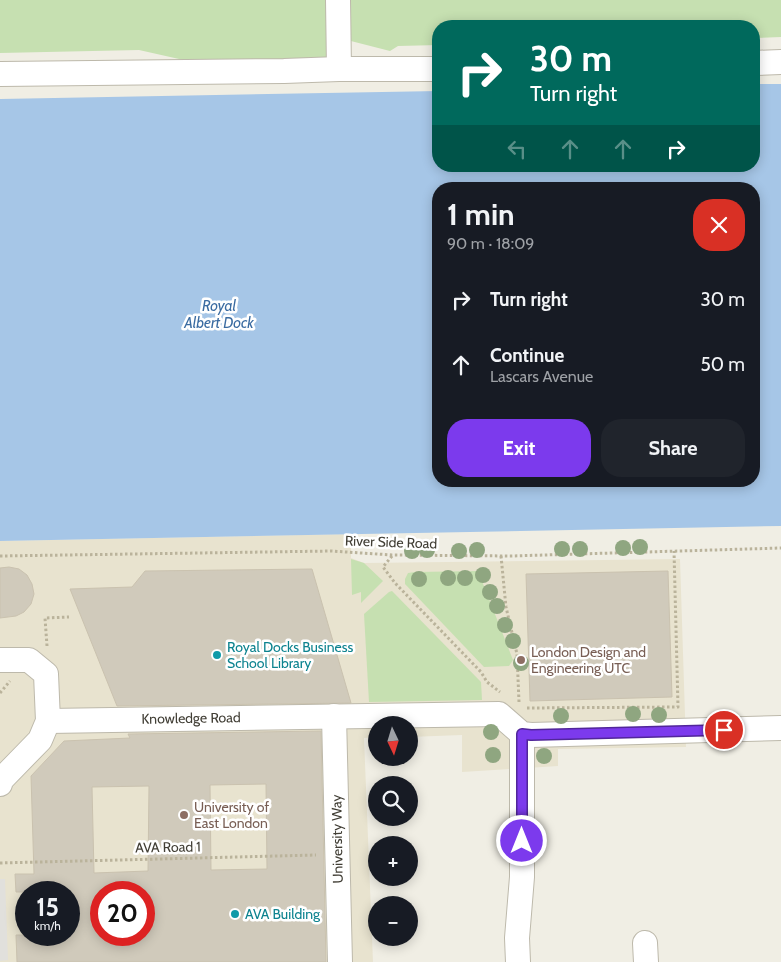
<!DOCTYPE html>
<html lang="en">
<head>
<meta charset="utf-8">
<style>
	body { margin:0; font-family:Cabin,sans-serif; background:#20242c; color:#f1f3f6; height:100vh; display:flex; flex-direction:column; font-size:19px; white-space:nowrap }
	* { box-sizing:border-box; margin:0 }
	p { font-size:16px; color:#9ea1a6 }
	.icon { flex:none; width:28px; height:28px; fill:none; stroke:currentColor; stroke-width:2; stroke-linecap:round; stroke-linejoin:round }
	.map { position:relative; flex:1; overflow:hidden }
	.drawer { position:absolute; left:432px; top:182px; width:328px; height:305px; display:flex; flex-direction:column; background:#171b24; border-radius:20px; box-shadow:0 2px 12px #0003 }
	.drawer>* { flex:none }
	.guide { position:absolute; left:432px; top:20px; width:328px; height:152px; border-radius:20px; box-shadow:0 2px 12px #0003; background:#00695c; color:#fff; overflow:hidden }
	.needle { width:32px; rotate:176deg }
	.buttons { position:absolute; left:368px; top:716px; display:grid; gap:10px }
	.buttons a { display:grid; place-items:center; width:50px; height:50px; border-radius:50%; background:#171b24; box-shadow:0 2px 12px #0003; font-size:25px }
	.speed { position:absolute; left:15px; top:881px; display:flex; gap:10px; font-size:25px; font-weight:700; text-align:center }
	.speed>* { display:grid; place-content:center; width:65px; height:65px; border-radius:50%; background:#171b24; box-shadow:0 2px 12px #0003; line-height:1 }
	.speed small { font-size:12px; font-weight:400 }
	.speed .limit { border:8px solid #d22; background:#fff; color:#111 }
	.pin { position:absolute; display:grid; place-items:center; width:42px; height:42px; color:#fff; margin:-21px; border:2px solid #fff; border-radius:50%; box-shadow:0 1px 5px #0007 }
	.me { position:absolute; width:55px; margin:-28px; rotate:0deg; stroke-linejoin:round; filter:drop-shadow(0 0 4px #0008) }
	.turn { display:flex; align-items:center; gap:18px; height:105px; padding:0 15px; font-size:22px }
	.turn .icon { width:65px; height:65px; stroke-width:2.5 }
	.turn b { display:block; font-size:35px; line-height:42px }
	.lanes { display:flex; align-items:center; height:48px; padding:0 15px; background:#0003; justify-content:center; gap:25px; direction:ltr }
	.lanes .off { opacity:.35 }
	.round { display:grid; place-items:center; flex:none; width:52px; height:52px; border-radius:20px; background:#20242c }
	.headline { display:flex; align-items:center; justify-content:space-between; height:85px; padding:0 15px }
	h1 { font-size:30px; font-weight:700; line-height:38px }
	.primary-button { display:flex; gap:10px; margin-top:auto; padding:10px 15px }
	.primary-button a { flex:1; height:58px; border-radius:20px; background:#7c3aed; color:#fff; font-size:20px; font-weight:700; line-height:58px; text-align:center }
	.primary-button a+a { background:#20242c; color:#f1f3f6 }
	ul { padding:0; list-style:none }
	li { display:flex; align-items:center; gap:15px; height:65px; padding:0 15px }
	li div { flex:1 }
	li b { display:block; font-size:19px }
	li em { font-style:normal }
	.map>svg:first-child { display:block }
	.education { fill:#e8e3cf; fill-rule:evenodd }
	.green { fill:#c6e0b1 }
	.parking { fill:#e1e0dc }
	.water { fill:#a6c6e7; fill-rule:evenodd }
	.building { fill:#d0cabb; stroke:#cac2af; fill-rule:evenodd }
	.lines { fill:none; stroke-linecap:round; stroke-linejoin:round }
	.minor-casing { stroke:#bdb9ab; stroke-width:26 }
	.path { stroke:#bab39b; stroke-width:3; stroke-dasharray:2.5 2.5; stroke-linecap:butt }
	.minor { stroke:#fff; stroke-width:24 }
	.tree { fill:#8fa680 }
	.route-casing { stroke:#51269a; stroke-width:12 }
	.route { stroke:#7c3aed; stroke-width:9 }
	.culture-dot { fill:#0f9aa8; stroke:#fff; stroke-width:2 }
	.education-dot { fill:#8d6e63; stroke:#fff; stroke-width:2 }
	.labels { text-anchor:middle; stroke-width:5; stroke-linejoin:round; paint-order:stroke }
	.street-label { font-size:14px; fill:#413e35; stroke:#fff }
	.culture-label { font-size:14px; fill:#0d838f; stroke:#fff; text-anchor:start }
	.education-label { font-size:14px; fill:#785e54; stroke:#fff; text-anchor:start }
	.water-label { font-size:15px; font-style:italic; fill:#3a6ba1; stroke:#fff }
</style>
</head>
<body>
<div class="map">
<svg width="781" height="962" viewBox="0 0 781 962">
	<rect width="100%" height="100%" fill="#f0eee4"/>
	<path class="education" d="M351 534V558L364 563 680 559 686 747 558 749V766L462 772V735L409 737V725H376V737L364 738 373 962H0V541ZM26 892H69V935H26ZM101 892H144V935H101Z"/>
	<g class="green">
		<path d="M0 0H334L327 57 323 60 188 61 139 50 0 53Z"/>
		<path d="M343 0H781V37L754 38V26H439V45L398 46 390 51 343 39Z"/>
		<path d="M351 559 364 563 383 581 361 603V592L352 595Z"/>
		<path d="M478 571 513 660 509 666 484 667 405 584V579L408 573 415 572Z"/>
		<path d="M392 591 481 682 482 700 369 702 364 614 389 592Z"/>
	</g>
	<path class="parking" d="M0 879H5L8 960 0 961Z"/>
	<path class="water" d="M754 84H781V526L0 541V99L439 91V166H754ZM439 189H754V481H439Z"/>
	<g class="building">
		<path d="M9 567 19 569 27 575 32 584 34 594 31 604 24 612 16 616 0 618V568Z"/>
		<path d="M312 569 351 703 117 706 70 589 132 587 145 571Z"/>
		<path d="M668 571 672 697 530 701 526 574Z"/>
		<path d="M321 731 326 962H17L16 935H69V892H16L15 874H34L31 776 64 741 130 738 128 734ZM266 784 267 869 211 870 210 785ZM149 786 148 871 94 873 92 787ZM101 892H144V935H101Z"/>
	</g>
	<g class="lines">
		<defs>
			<g id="minor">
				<path d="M338 0 339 69"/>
				<path d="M754 63 781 62"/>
				<path d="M0 74 284 71 339 69H439"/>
				<path d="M0 660H29L46 674 48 721 40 740 1 780 0 784"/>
				<path d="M334 716 340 962"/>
				<path d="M48 721 499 714 522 734 531 735 781 728"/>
				<path d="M645 943 646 962"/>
				<path d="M518 962 517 938 522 877V734"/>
			</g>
		</defs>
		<use href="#minor" class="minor-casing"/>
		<g class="path">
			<path d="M0 556 331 551 392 555 511 556 781 548"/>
			<path d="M392 556 383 567 395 583 481 672 487 682 500 692"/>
			<path d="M501 556 506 607 517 654 519 702"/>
			<path d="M47 646 45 618 69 617"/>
			<path d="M0 693 10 681"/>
			<path d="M527 708 678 707 674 551"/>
			<path d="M0 863 316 855"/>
		</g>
		<use href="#minor" class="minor"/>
	</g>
	<g class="tree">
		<circle cx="640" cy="547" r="8"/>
		<circle cx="623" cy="548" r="8"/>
		<circle cx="562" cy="549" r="8"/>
		<circle cx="580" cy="549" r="8"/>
		<circle cx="427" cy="550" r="8"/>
		<circle cx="477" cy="550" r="8"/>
		<circle cx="412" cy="551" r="8"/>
		<circle cx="459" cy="551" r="8"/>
		<circle cx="483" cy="575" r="8"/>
		<circle cx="448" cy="578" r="8"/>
		<circle cx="465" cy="578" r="8"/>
		<circle cx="419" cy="579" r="8"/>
		<circle cx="490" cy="592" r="8"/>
		<circle cx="497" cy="606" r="8"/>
		<circle cx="505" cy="625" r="8"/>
		<circle cx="513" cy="641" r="8"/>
		<circle cx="521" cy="663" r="8"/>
		<circle cx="633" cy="714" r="8"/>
		<circle cx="659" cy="715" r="8"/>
		<circle cx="561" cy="716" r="8"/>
		<circle cx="491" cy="732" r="8"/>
		<circle cx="493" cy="755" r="8"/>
		<circle cx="544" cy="756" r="8"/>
	</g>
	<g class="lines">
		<defs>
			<path id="route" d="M522 841V734L531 735 724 730"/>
		</defs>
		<use href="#route" class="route-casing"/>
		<use href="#route" class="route"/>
	</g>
	<g class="culture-dot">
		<circle cx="217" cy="655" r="5"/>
		<circle cx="235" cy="914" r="5"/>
	</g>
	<g class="education-dot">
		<circle cx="521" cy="660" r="5"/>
		<circle cx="184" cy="815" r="5"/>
	</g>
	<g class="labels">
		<g class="street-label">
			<text transform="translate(391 542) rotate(2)" y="5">River Side Road</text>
			<text transform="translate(191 718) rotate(-1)" y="5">Knowledge Road</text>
			<text transform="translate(337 839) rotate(-91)" y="5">University Way</text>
			<text transform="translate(168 847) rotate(-1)" y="5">AVA Road 1</text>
		</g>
		<g class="culture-label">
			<text x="227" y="652">Royal Docks Business<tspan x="227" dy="16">School Library</tspan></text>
			<text x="245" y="919">AVA Building</text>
		</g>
		<g class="education-label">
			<text x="531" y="657">London Design and<tspan x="531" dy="16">Engineering UTC</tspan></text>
			<text x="194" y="812">University of<tspan x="194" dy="16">East London</tspan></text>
		</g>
		<g class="water-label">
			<text x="219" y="311">Royal<tspan x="219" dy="17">Albert Dock</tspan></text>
		</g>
	</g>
</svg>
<div class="buttons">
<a><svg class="needle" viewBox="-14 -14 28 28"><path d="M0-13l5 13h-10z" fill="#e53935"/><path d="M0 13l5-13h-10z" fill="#9ea1a6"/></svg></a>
<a><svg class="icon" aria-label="search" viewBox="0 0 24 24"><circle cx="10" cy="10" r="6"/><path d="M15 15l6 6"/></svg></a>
<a>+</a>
<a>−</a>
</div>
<div class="speed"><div>15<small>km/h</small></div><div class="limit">20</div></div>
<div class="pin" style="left:724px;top:730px;background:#d93025"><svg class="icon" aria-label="arrive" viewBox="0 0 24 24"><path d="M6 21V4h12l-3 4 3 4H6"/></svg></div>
<svg class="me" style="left:522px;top:841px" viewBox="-20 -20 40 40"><circle r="17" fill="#7c3aed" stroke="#fff" stroke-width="3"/><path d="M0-11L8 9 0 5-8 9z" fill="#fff"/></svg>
<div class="guide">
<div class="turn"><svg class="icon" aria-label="right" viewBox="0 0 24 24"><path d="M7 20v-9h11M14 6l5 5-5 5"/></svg><div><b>30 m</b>Turn right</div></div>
<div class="lanes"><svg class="icon off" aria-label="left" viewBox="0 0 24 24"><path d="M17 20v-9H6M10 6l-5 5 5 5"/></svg><svg class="icon off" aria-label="ahead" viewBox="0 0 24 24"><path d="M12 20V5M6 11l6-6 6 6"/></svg><svg class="icon off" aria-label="ahead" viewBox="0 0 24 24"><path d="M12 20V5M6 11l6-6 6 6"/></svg><svg class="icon" aria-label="right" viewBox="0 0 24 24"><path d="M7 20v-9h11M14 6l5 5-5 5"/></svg></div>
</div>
<section class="drawer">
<div class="headline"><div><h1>1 min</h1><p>90 m · 18:09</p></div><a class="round" style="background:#d93025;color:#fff"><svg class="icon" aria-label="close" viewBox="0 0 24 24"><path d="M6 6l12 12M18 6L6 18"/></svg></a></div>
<ul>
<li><svg class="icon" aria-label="right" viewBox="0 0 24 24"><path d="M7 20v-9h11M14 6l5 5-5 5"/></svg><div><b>Turn right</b></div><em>30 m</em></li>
<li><svg class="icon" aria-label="ahead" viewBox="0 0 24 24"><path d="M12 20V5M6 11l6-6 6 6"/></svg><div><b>Continue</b><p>Lascars Avenue</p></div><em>50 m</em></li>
</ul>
<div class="primary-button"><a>Exit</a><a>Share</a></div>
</section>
</div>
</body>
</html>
